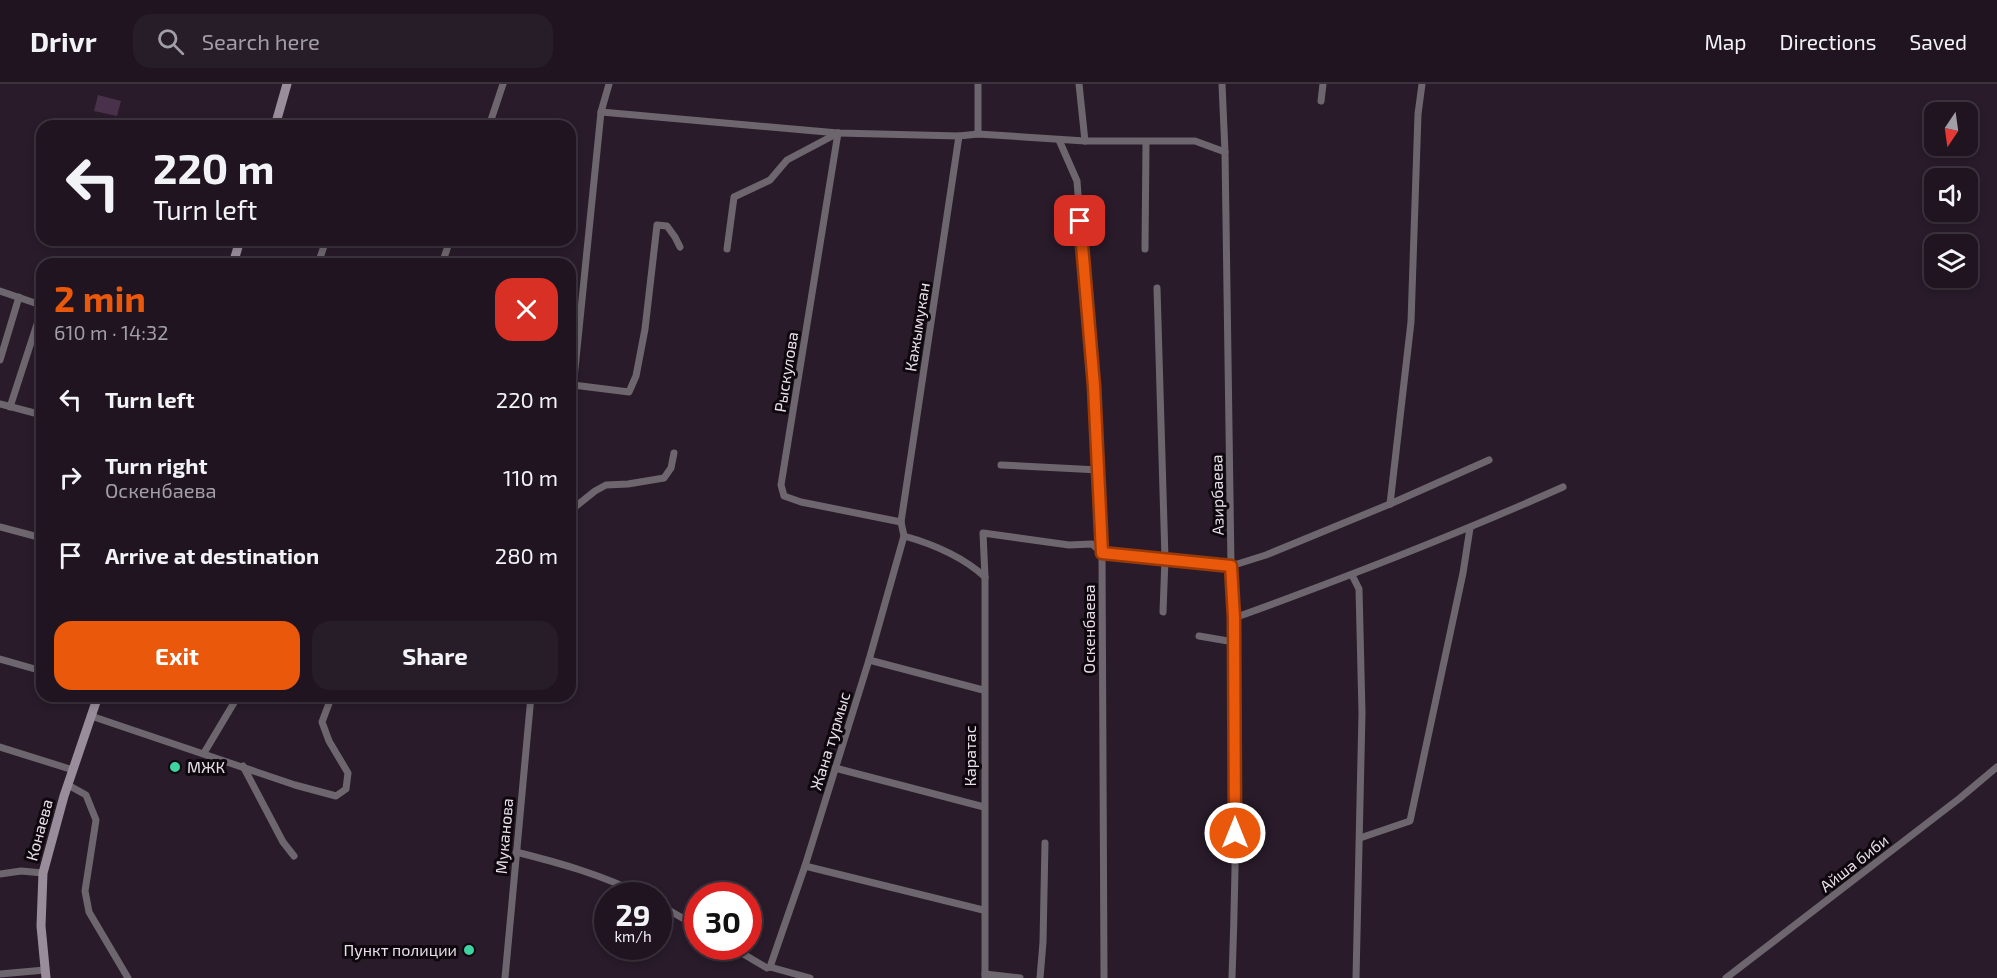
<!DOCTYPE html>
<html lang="en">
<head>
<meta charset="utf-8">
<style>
	body { margin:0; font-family:"Exo 2",sans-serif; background:#271d29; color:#f1f3f6; height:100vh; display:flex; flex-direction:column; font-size:22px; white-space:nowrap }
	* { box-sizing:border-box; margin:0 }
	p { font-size:20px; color:#a19ea5 }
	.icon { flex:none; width:33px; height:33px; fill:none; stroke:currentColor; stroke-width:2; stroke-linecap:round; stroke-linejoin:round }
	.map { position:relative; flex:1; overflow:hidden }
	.sheet { position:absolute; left:36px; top:174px; width:540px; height:444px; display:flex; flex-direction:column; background:#1f1420; border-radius:18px; box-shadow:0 3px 9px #0003,0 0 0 2px #3c333e }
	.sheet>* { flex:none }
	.top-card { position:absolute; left:36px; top:36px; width:540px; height:126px; border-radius:18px; box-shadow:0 3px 9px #0003,0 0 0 2px #3c333e; background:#1f1420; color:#f1f3f6; overflow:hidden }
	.needle { width:39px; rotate:193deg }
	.buttons { position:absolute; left:1924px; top:18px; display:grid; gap:12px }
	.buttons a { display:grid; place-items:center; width:54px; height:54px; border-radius:12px; background:#1f1420; box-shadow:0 3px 9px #0003,0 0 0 2px #3c333e; font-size:30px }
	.speed { position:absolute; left:594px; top:798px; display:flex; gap:12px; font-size:30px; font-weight:700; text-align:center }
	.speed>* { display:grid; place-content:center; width:78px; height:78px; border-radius:50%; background:#1f1420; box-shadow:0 3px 9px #0003,0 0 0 2px #3c333e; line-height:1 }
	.speed small { font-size:15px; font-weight:400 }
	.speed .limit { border:9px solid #d22; background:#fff; color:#111 }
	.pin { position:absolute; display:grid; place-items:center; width:51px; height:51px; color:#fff; margin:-26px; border-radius:12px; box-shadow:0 3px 9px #0006 }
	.me { position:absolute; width:66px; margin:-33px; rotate:0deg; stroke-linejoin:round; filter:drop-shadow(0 0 4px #0008) }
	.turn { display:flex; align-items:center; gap:21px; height:126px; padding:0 18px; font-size:27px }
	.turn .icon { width:78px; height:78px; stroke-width:2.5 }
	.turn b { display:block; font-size:42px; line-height:51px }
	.round { display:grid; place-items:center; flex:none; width:63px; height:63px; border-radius:18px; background:#271d29 }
	.head { display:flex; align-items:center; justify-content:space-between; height:102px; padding:0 18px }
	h1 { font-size:36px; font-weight:700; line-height:45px; color:#ea580c }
	.action { display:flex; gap:12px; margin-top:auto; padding:12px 18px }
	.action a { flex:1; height:69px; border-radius:18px; background:#ea580c; color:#fff; font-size:24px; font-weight:700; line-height:69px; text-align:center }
	.action a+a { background:#271d29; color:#f1f3f6 }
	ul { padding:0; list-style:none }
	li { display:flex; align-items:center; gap:18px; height:78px; padding:0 18px }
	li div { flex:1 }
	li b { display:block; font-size:22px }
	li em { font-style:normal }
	header { display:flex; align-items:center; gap:36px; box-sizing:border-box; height:84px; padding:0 30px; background:#1f1420; border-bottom:2px solid #3c333e }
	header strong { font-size:28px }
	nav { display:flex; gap:33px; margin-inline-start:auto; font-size:21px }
	.search { width:420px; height:54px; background:#271d29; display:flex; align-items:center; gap:15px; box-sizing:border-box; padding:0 21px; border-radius:18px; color:#a19ea5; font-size:22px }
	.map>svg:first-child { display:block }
	.green { fill:#49314b }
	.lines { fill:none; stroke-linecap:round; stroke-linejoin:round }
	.street { stroke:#6d666e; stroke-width:7 }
	.secondary { stroke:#9a8d9b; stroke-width:9 }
	.route-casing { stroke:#983908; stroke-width:15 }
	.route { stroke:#ea580c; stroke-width:10 }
	.poi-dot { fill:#3ed4a2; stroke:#0e080e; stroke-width:2 }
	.labels { text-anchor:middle; stroke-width:6; stroke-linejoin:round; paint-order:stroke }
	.street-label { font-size:16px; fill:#e9e0ea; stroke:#0e080e }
	.poi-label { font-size:16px; fill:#e9e0ea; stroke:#0e080e; text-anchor:start }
</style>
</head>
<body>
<header>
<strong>Drivr</strong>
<div class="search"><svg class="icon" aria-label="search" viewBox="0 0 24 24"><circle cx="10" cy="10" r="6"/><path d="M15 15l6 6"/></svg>Search here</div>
<nav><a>Map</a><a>Directions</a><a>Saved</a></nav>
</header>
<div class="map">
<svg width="1997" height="894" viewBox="0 0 1997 894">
	<rect width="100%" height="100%" fill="#291b2a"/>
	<path class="green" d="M98 11 121 17 117 32 94 27Z"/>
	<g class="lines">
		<g class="street">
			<path d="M1079 0 1085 57"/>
			<path d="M1222 0 1225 68 1231 482C1238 619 1237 757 1232 894"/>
			<path d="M1321 17 1323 0"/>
			<path d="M601 28 838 49 959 52 978 50 1085 57H1195L1225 68"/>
			<path d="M489 42 503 0"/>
			<path d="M838 49 781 401 784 412 801 418 901 438"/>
			<path d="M978 50V0"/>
			<path d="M1059 56 1077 97 1100 398 1102 469 1104 894"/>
			<path d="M727 165 734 113 770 96 787 76 838 49"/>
			<path d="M1145 165 1146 59"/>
			<path d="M318 180 326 156"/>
			<path d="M442 180 450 156"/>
			<path d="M1157 204 1165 475 1163 528"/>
			<path d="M0 207 38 220 40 231 10 323"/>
			<path d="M0 276 19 213"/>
			<path d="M573 301 629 308 636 292 645 245 657 141 667 142 675 153 680 163"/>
			<path d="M0 320 42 331"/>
			<path d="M570 334 601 28 609 0"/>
			<path d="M1001 381 1099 386"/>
			<path d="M1390 420 1411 238 1418 30 1422 0"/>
			<path d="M570 427 595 407 606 401 628 400 664 394 671 384 674 369"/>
			<path d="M0 443 42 454"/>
			<path d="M904 452C933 460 963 473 985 493"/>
			<path d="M1352 491 1359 505 1362 629 1356 894"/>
			<path d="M1234 534C1345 494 1455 451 1563 403"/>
			<path d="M1199 552 1234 558"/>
			<path d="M0 575 42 587"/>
			<path d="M869 576 983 606"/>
			<path d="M91 632 295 701 336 712 346 705 348 689 329 657 322 638 331 614 337 612"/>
			<path d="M0 663 73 686"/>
			<path d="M204 669 238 612"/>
			<path d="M243 682 283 758 294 772"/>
			<path d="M835 684 984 723"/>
			<path d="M68 701 86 711 96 736 85 807 89 828 128 894"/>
			<path d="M1360 754 1410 737 1463 489 1470 444"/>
			<path d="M516 768C560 779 603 791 644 812"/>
			<path d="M805 782 983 826"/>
			<path d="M0 790 21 787 43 789"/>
			<path d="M658 820 698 843"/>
			<path d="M730 862 767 884 770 883 810 894"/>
			<path d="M770 883 805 782 869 576 904 452 901 438 959 52"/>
			<path d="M0 890 45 886"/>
			<path d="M985 890 1020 894"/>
			<path d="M505 894 531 612"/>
			<path d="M985 894V493L983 449 1069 461 1092 460 1102 469 1231 482 1266 471 1390 420 1489 376"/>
			<path d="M1040 894 1043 858 1045 759"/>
			<path d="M1726 894 1960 714 1997 683"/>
		</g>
		<g class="secondary">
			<path d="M275 42 287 0"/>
			<path d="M233 180 240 156"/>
			<path d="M46 894 41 842 43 789 64 712 98 612"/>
		</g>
	</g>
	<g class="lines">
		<defs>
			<path id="route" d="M1080 137 1094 302 1102 469 1231 482 1234 534 1235 749"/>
		</defs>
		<use href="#route" class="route-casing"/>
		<use href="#route" class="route"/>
	</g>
	<g class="poi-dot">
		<circle cx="175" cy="683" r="6"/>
		<circle cx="469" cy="866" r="6"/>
	</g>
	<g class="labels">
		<g class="street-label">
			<text transform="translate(917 243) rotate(-81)" y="6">Кажымукан</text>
			<text transform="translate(786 288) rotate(-81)" y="6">Рыскулова</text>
			<text transform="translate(1217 411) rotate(-91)" y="6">Азирбаева</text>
			<text transform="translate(1089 545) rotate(-90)" y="6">Оскенбаева</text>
			<text transform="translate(830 657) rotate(-73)" y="6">Жана турмыс</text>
			<text transform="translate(970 672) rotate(-90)" y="6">Каратас</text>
			<text transform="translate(39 746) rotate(-75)" y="6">Конаева</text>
			<text transform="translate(504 752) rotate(-85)" y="6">Муканова</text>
			<text transform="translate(1854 779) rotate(-38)" y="6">Айша биби</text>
		</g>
		<g class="poi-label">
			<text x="187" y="689">МЖК</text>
			<text x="457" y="872" text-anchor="end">Пункт полиции</text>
		</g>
	</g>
</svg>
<div class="buttons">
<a><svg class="needle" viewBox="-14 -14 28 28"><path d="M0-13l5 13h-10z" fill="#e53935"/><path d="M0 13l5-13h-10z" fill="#a19ea5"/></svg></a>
<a><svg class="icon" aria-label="sound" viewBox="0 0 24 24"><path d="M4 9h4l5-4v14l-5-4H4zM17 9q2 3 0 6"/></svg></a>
<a><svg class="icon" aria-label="layers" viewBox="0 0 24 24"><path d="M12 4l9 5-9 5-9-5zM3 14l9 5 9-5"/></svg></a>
</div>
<div class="speed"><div>29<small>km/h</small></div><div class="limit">30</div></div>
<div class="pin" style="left:1080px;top:137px;background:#d93025"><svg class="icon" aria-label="arrive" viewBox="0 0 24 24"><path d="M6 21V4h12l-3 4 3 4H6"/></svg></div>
<svg class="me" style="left:1235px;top:749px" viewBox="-20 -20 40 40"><circle r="17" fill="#ea580c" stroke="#fff" stroke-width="3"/><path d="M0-11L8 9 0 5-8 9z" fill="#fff"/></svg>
<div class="top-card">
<div class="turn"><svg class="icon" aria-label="left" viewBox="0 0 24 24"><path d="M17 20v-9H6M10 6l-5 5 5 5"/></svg><div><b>220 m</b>Turn left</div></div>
</div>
<section class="sheet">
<div class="head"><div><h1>2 min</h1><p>610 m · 14:32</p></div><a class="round" style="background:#d93025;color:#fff"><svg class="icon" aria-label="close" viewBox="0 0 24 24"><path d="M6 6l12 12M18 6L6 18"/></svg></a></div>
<ul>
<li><svg class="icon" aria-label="left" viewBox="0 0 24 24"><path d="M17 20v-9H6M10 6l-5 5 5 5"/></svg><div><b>Turn left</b></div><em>220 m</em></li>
<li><svg class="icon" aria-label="right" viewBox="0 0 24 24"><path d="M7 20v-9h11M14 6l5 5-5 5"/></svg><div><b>Turn right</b><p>Оскенбаева</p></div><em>110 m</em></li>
<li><svg class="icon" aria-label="arrive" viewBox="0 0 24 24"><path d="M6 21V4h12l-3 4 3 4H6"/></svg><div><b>Arrive at destination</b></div><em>280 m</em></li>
</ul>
<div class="action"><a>Exit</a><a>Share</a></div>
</section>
</div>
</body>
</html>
